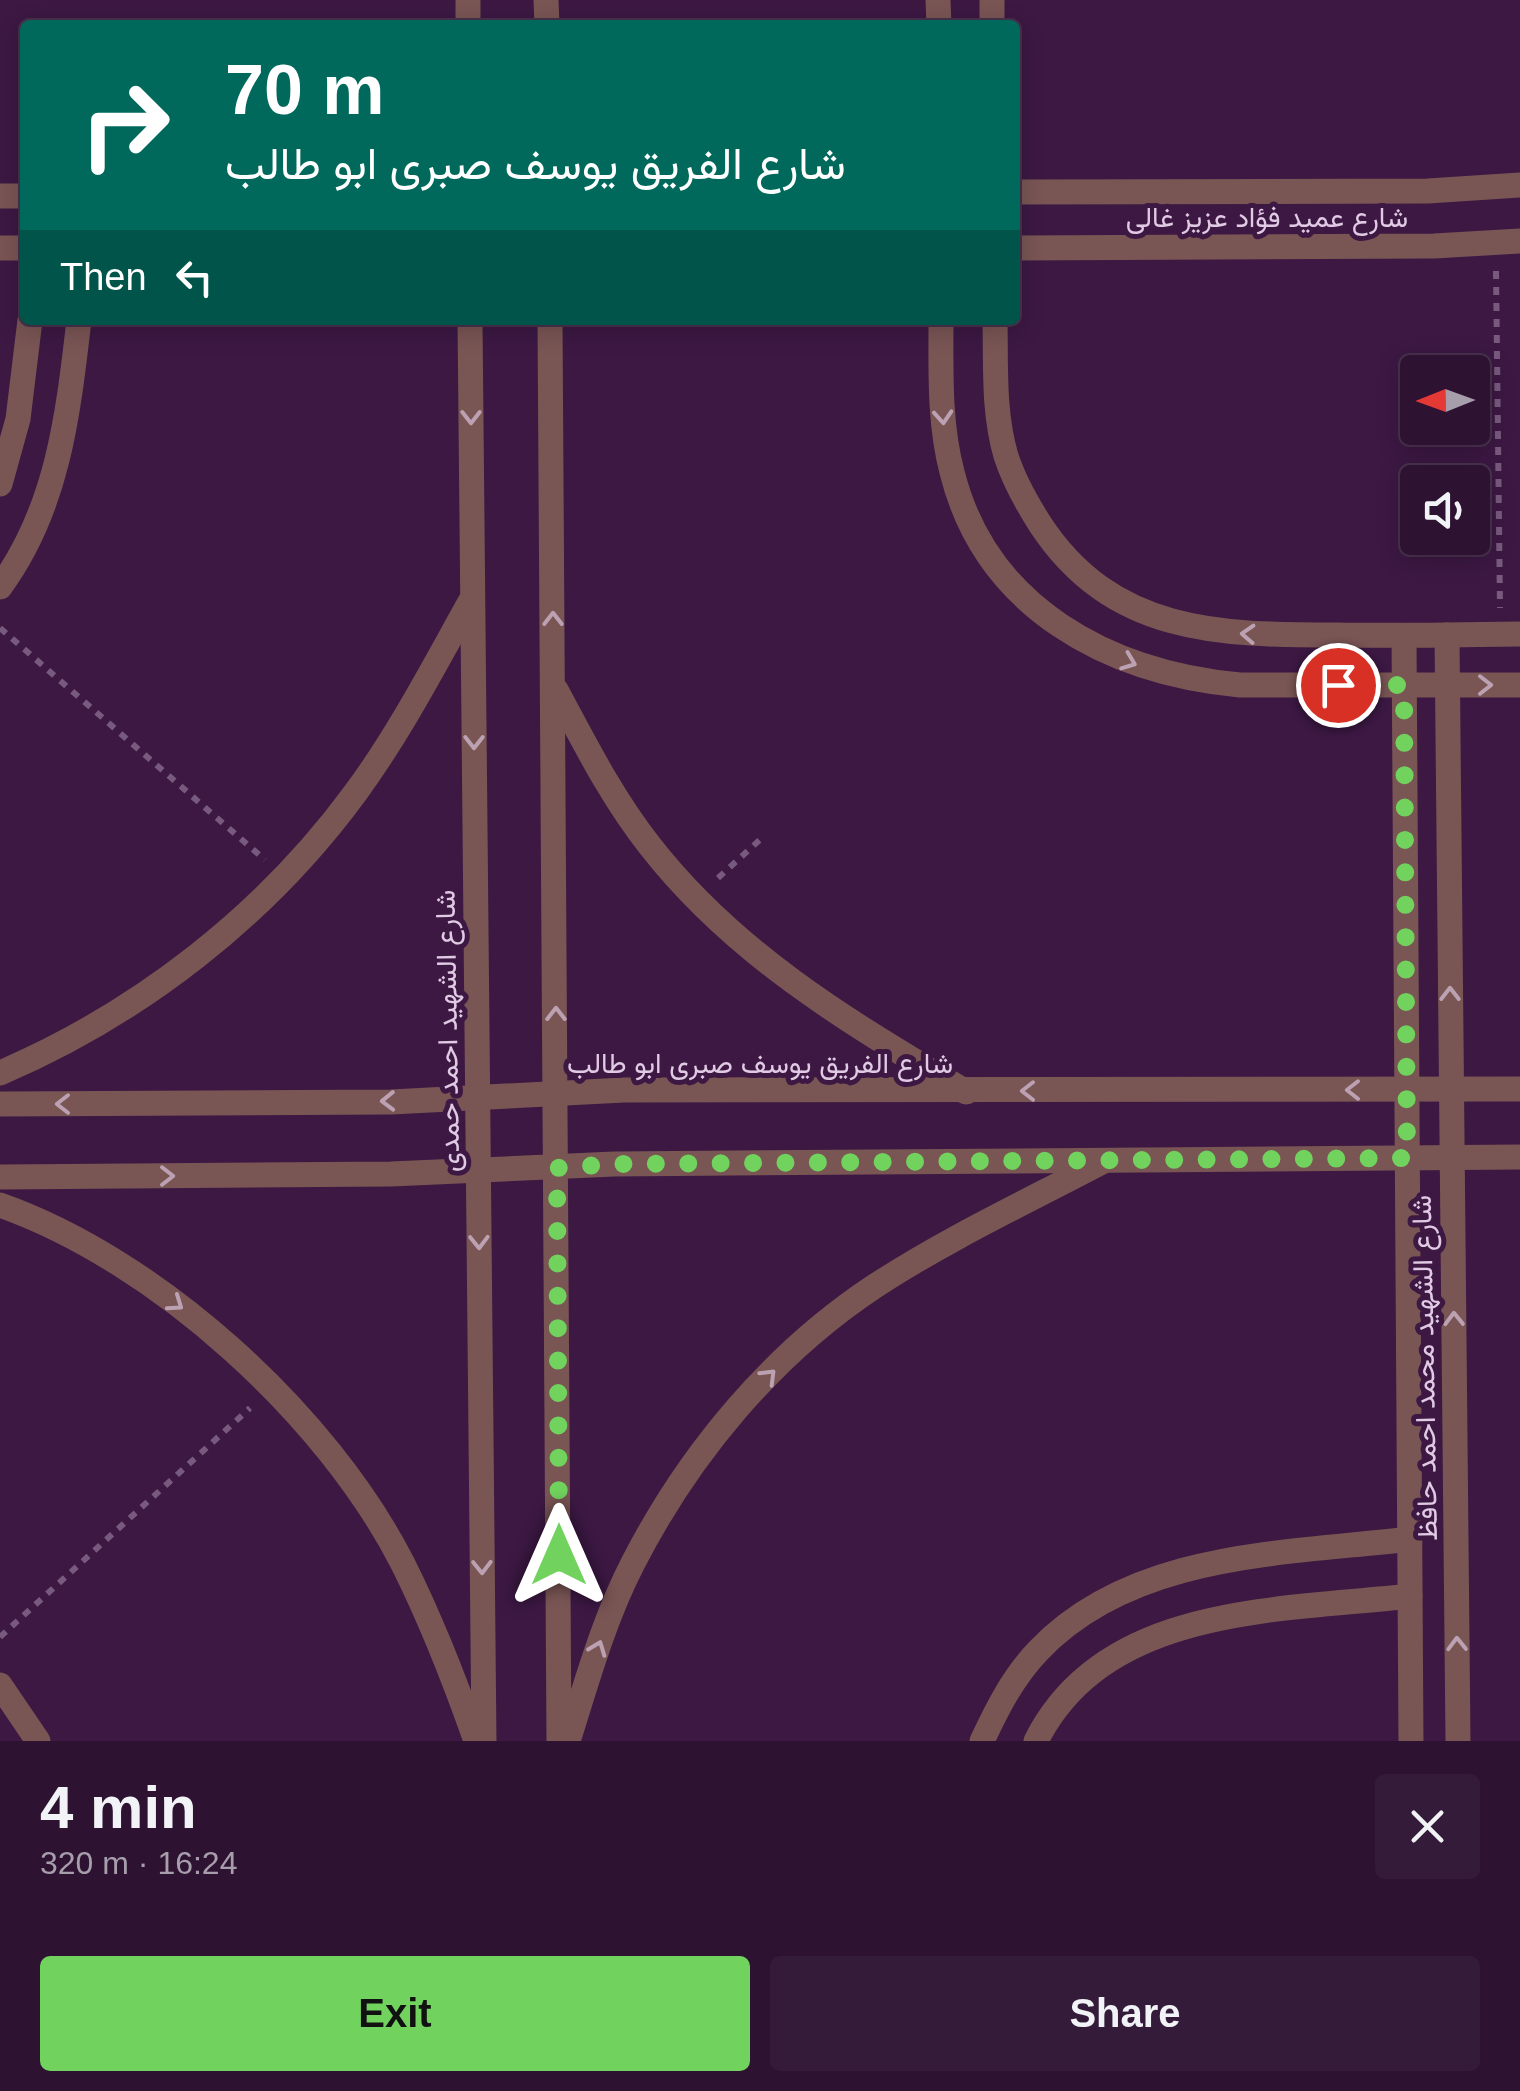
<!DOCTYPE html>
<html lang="en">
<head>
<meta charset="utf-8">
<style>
	body { margin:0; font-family:Helvetica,Vazirmatn,sans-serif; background:#351b3a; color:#f1f3f6; height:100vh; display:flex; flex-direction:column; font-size:38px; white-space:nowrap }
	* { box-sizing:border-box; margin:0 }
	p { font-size:32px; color:#a79eac }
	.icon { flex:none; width:55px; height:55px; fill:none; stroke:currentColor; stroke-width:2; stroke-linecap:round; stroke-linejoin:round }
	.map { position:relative; height:1741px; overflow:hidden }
	.side { display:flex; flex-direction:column; background:#2d1232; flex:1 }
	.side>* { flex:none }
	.top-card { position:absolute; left:20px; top:20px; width:1000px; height:305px; border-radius:10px; box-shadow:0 5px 25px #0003,0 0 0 2px #48324d; background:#00695c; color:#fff; overflow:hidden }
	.needle { width:65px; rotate:269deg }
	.buttons { position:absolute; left:1400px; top:355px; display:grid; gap:20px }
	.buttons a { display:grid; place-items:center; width:90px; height:90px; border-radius:10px; background:#2d1232; box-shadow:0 5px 25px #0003,0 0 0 2px #48324d; font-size:50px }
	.pin { position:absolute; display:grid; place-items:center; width:85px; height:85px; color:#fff; margin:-42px; border:5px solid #fff; border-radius:50%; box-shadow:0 2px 10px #0007 }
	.me { position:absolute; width:110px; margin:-55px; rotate:0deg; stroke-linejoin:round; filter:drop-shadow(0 0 8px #0008) }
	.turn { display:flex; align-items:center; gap:35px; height:210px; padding:0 40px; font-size:45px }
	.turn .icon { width:130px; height:130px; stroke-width:2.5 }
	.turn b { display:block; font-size:70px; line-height:85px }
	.then { display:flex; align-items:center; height:95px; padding:0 40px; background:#0003; gap:20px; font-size:38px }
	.round { display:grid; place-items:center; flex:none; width:105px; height:105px; border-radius:10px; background:#351b3a }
	.summary { display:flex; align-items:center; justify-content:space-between; height:170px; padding:0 40px }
	h1 { font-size:60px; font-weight:700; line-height:75px }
	.primary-button { display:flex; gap:20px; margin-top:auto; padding:20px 40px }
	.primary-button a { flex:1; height:115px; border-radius:10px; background:#71d35e; color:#111; font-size:40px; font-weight:700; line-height:115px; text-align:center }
	.primary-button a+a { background:#351b3a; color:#f1f3f6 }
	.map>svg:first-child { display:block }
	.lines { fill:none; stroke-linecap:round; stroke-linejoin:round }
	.path { stroke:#795a7f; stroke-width:6; stroke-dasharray:8 8; stroke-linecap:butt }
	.minor { stroke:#795554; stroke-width:25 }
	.oneway { stroke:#bca1b2 }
	.route { stroke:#71d35e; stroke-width:18; stroke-dasharray:0 32.4 }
	.labels { text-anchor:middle; stroke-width:10; stroke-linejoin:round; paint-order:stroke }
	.street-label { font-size:28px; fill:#e0cae4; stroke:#3c1843 }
</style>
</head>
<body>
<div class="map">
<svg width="1520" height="1741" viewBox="0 0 1520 1741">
	<rect width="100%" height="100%" fill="#3c1843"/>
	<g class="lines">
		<g class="path">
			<path d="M1496 271 1500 608"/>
			<path d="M0 628 265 860"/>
			<path d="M718 878 764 836"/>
			<path d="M0 1637 250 1408"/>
		</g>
		<g class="minor">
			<path d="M468 0V25"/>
			<path d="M546 0 547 25"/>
			<path d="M938 0 939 25"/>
			<path d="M992 0V25"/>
			<path d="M1015 192 1428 191 1520 185"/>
			<path d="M0 196H25"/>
			<path d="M0 248H25"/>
			<path d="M1015 248 1434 246 1520 241"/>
			<path d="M470 320 484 1741"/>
			<path d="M550 320 559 1741"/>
			<path d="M941 320C941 371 939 423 952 472 986 609 1110 673 1240 685H1520"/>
			<path d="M995 320C996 365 993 412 1006 456 1014 481 1026 502 1040 524 1112 634 1219 635 1337 635 1398 636 1459 635 1520 634"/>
			<path d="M0 484 18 419 30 320"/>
			<path d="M0 587C58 508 68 415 79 320"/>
			<path d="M1447 635 1458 1741"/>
			<path d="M1404 636 1411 1741"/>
			<path d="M556 690C585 744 612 798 650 846 735 955 849 1022 966 1092"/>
			<path d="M0 1073C140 1013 266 915 356 792 400 732 434 666 470 602"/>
			<path d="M0 1104 391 1102 624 1090 1520 1089"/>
			<path d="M0 1177 391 1174 614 1164 1520 1157"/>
			<path d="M0 1205C158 1261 327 1415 403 1564 432 1622 455 1681 476 1741"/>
			<path d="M0 1685 38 1741"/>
			<path d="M568 1741C587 1681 604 1619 633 1563 689 1454 772 1354 875 1286 947 1239 1026 1202 1102 1162"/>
			<path d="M982 1741C997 1709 1013 1677 1038 1651 1132 1552 1284 1554 1410 1539"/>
			<path d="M1036 1741C1104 1605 1278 1611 1410 1596"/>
		</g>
	</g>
	<defs><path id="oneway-chevron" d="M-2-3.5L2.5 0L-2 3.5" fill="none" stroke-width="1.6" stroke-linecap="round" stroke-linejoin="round" transform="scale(2.5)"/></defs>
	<g class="oneway">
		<use href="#oneway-chevron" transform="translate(471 417) rotate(90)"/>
		<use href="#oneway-chevron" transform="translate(943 417) rotate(86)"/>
		<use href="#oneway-chevron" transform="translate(553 619) rotate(-90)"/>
		<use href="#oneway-chevron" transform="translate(1248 634) rotate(-177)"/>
		<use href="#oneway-chevron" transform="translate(1129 662) rotate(21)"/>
		<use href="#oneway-chevron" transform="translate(1485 685)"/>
		<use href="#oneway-chevron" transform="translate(474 742) rotate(90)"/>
		<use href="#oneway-chevron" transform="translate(1450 994) rotate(-90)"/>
		<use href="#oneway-chevron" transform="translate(556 1014) rotate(-90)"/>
		<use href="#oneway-chevron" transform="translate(1353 1090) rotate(180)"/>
		<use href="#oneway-chevron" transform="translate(1028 1091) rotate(180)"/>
		<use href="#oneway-chevron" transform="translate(388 1101) rotate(179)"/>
		<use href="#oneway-chevron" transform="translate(63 1104) rotate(180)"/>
		<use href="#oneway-chevron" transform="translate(167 1176)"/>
		<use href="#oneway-chevron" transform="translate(479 1242) rotate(89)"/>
		<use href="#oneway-chevron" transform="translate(176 1304) rotate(35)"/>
		<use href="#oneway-chevron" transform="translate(1454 1319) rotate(-91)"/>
		<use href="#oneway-chevron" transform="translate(769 1376) rotate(-45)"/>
		<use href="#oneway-chevron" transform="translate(482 1567) rotate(89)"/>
		<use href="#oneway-chevron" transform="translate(1457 1644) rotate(-91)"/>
		<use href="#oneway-chevron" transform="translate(598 1648) rotate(-69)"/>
	</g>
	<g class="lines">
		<path class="route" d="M559 1555 557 1168 614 1164 1407 1158 1404 685H1338"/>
	</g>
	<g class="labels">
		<g class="street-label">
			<text x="1267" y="227">شارع عميد فؤاد عزيز غالى</text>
			<text transform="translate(447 1031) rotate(-91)" y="10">شارع الشهيد احمد حمدى</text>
			<text x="760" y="1073">شارع الفريق يوسف صبرى ابو طالب</text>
			<text transform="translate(1424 1368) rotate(-91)" y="10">شارع الشهيد محمد احمد حافظ</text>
		</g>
	</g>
</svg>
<div class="buttons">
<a><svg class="needle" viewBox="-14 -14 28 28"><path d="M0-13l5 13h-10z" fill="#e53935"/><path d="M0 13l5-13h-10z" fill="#a79eac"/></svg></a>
<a><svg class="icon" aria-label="sound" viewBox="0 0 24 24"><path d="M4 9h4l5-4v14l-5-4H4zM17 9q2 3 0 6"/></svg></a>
</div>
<div class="pin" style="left:1338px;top:685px;background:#d93025"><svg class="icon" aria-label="arrive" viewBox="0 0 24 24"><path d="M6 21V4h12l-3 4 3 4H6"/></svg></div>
<svg class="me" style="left:559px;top:1555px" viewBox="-20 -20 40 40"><path d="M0-17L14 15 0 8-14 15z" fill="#71d35e" stroke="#fff" stroke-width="4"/></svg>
<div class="top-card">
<div class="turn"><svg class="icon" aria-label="right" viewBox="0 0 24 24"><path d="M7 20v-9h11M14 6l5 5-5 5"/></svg><div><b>70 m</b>شارع الفريق يوسف صبرى ابو طالب</div></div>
<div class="then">Then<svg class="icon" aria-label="left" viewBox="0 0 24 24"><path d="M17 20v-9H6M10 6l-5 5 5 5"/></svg></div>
</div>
</div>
<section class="side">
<div class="summary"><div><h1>4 min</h1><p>320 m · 16:24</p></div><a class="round"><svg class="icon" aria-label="close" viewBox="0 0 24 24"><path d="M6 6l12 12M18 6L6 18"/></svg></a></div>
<div class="primary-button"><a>Exit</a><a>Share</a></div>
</section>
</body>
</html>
